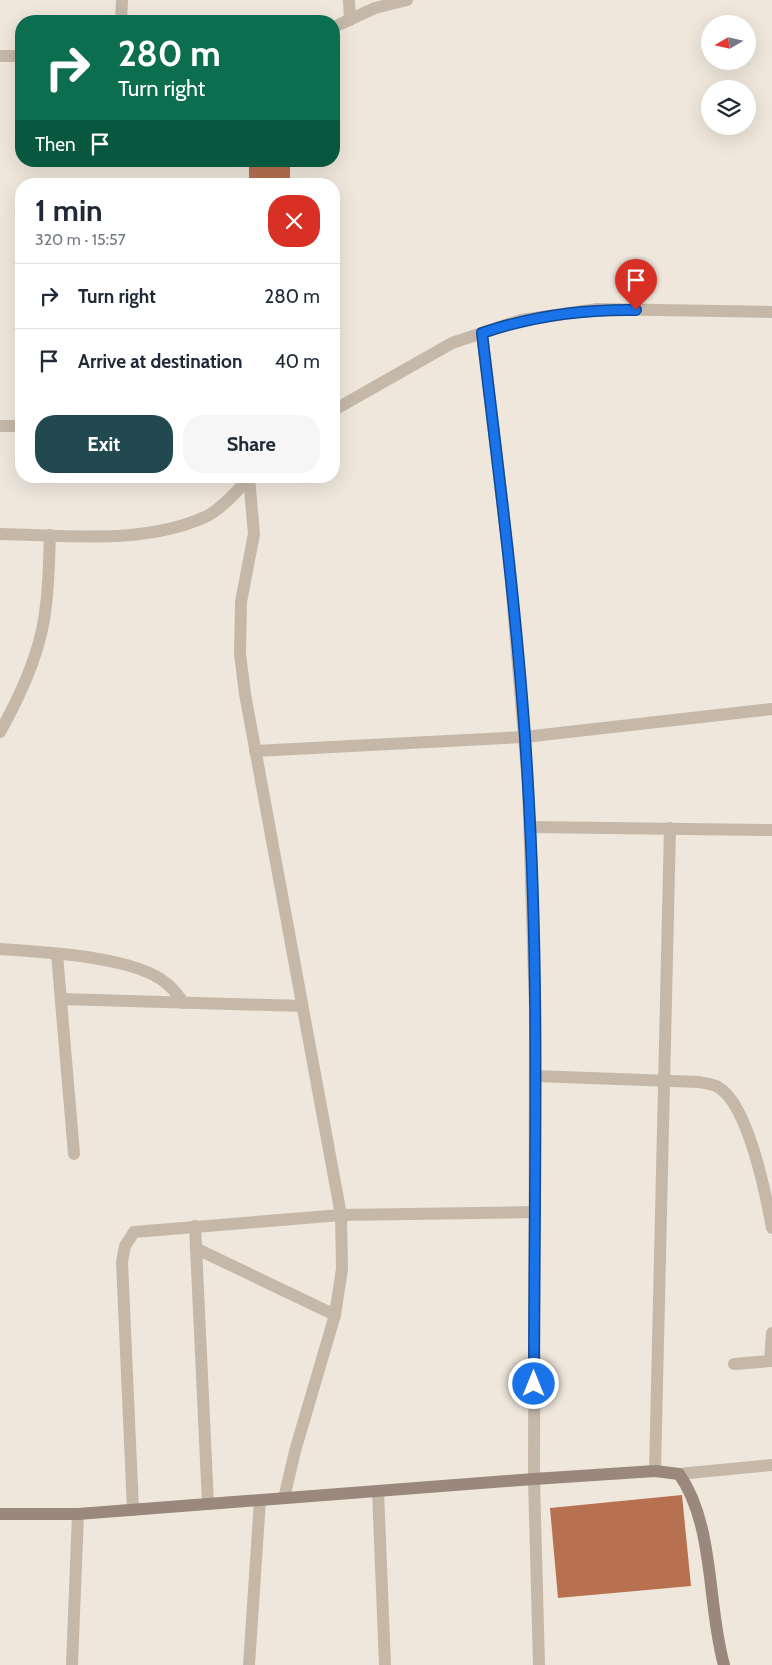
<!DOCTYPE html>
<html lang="en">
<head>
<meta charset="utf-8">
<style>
	body { margin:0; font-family:Cabin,sans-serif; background:#f6f6f7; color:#1f2937; height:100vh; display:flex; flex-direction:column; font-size:19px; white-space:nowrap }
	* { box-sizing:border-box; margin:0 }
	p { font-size:16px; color:#747a83 }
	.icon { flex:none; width:28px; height:28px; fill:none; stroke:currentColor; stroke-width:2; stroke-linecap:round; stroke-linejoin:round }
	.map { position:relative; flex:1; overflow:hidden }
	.details { position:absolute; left:15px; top:178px; width:325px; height:305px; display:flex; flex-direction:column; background:#fff; border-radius:20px; box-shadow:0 5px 20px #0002 }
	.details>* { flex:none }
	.top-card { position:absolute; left:15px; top:15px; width:325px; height:152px; border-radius:20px; box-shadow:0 5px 20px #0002; background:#0b6e4f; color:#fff; overflow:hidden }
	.needle { width:32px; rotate:261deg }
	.tools { position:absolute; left:701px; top:15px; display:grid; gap:10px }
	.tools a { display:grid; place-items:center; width:55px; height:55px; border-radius:50%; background:#fff; box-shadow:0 5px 20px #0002; font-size:25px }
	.pin { position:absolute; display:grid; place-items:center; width:42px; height:42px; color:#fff; margin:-51px -21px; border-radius:50% 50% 50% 0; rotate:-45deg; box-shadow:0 0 5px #0007 }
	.pin .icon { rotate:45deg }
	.me { position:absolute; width:55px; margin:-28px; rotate:0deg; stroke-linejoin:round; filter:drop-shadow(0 0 4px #0008) }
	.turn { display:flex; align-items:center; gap:18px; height:105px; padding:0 20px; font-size:22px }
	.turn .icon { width:65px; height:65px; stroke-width:2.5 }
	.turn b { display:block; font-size:35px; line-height:42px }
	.then { display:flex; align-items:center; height:48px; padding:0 20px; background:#0003; gap:10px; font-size:19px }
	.round { display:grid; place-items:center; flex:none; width:52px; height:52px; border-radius:20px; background:#f6f6f7 }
	.overview { display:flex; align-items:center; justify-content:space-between; height:85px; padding:0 20px }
	h1 { font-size:30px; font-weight:700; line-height:38px }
	.cta { display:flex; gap:10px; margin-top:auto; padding:10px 20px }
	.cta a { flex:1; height:58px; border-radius:20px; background:#224950; color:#fff; font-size:20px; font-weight:700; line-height:58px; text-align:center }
	.cta a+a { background:#f6f6f7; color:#1f2937 }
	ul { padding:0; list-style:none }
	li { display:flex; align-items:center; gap:15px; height:65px; padding:0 20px; border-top:1px solid #e0e1e3 }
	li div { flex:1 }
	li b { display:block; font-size:19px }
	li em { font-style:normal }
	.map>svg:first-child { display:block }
	.building { fill:#b87150 }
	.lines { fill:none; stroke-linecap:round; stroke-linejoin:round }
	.service { stroke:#c5b8a9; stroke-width:12 }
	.minor { stroke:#c5b8a9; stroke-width:12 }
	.tertiary { stroke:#c5b8a9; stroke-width:12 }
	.secondary { stroke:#99887b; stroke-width:12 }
	.route-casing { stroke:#114b97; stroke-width:12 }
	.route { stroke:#1a73e8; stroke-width:9 }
</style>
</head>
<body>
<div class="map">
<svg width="772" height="1665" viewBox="0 0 772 1665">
	<rect width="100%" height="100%" fill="#efe7dc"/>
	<g class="building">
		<rect x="249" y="161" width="41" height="23"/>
		<path d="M682 1495 691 1586 558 1598 550 1508Z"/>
	</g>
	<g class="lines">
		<g class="service">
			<path d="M349 0 350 20"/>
			<path d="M121 21 122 0"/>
			<path d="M334 27 375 8 407 0"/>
			<path d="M0 56H21"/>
		</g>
		<g class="minor">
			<path d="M482 333 509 559 528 784 535 1009 534 1479 539 1665"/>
			<path d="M334 410 452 343 521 320 597 309 772 312"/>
			<path d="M0 426H21"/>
			<path d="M249 478 254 534 241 602 240 654 245 694 341 1215 342 1269 335 1315 295 1451 284 1498"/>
			<path d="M0 534C67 535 143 545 205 517 220 511 240 488 251 476"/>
			<path d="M0 732C22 693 42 649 46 605 49 582 49 558 50 535"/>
			<path d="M255 751 524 737 772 709"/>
			<path d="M530 827 772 830"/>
			<path d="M0 949C41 952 135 956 166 983 173 988 178 996 184 1003"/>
			<path d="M57 954 74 1154"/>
			<path d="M61 999 302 1006"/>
			<path d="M535 1076 699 1082C705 1083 713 1084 718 1087 748 1104 766 1195 772 1228"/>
			<path d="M195 1226 208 1504"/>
			<path d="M197 1249 335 1315"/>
			<path d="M770 1361 772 1333"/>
			<path d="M734 1364 772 1361"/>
			<path d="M655 1471 670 828"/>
			<path d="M378 1491 385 1665"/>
			<path d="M133 1510 122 1262 125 1246 134 1232 341 1215 535 1212"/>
			<path d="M72 1665 78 1514"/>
			<path d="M249 1665 260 1500"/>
		</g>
		<path class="tertiary" d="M679 1474 772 1465"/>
		<path class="secondary" d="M0 1514H78L534 1479 655 1471 679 1474C715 1525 707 1605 724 1665"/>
	</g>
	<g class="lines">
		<defs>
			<path id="route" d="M534 1384C534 1185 540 985 528 786 520 635 500 484 482 333 532 316 583 309 636 310"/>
		</defs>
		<use href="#route" class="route-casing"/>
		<use href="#route" class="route"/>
	</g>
</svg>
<div class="tools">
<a><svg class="needle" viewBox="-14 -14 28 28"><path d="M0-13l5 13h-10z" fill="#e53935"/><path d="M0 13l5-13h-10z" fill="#747a83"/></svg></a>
<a><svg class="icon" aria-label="layers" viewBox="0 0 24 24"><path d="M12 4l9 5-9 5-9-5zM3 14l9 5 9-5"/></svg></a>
</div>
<div class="pin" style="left:636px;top:310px;background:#d93025"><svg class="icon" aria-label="arrive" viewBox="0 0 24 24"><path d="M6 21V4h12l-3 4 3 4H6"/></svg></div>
<svg class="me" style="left:534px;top:1384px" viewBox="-20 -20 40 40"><circle r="17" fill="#1a73e8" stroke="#fff" stroke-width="3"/><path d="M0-11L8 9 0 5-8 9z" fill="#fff"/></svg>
<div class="top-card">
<div class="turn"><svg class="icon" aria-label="right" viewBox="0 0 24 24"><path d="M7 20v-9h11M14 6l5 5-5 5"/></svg><div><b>280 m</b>Turn right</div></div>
<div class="then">Then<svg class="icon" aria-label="arrive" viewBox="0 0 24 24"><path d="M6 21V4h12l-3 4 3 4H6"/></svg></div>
</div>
<section class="details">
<div class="overview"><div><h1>1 min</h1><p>320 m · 15:57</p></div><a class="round" style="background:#d93025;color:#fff"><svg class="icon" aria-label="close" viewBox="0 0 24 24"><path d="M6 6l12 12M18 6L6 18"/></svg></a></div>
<ul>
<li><svg class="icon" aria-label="right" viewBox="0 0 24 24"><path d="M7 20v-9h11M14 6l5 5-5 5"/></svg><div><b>Turn right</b></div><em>280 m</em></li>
<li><svg class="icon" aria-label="arrive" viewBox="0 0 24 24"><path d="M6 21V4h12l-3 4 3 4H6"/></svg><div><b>Arrive at destination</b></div><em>40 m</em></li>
</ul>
<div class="cta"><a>Exit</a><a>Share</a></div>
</section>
</div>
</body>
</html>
